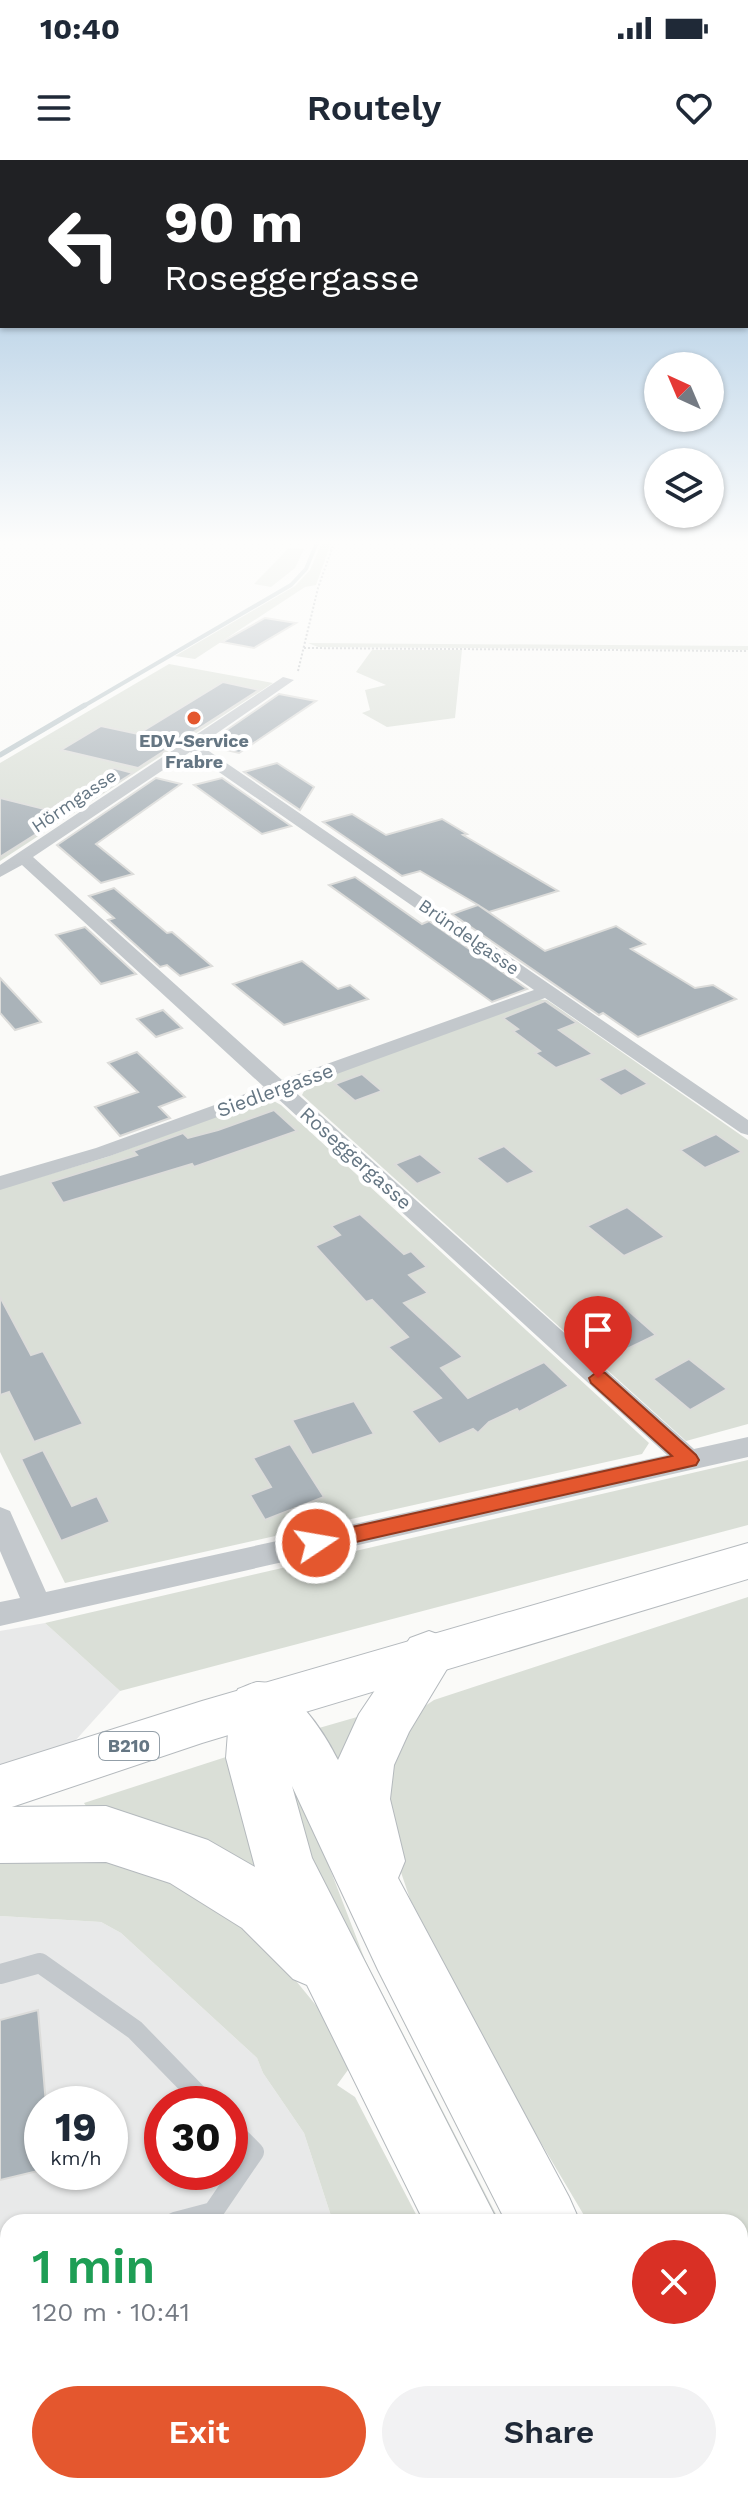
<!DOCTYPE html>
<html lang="en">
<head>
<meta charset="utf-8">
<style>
	body { margin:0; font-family:"Work Sans",sans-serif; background:#f2f2f3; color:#1f2937; height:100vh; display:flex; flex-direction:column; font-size:30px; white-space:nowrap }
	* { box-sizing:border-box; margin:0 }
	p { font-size:26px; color:#747a83 }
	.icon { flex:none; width:44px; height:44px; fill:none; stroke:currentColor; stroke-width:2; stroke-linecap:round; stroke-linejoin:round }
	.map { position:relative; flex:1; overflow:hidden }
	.details { position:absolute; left:0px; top:2054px; width:748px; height:280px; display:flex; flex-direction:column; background:#fff; border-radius:24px 24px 0 0; box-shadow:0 2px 6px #0004 }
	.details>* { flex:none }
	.top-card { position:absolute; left:0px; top:0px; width:748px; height:168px; box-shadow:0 2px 6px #0004; background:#202124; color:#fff; overflow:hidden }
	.needle { width:52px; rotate:316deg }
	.tools { position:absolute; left:644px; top:192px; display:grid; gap:16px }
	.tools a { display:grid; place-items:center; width:80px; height:80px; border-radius:50%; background:#fff; box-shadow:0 2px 6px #0004; font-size:40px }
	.speed { position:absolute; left:24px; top:1926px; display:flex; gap:16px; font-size:40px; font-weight:700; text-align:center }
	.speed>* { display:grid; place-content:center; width:104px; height:104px; border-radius:50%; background:#fff; box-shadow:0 2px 6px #0004; line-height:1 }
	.speed small { font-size:20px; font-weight:400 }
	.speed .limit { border:12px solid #d22; background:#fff; color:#111 }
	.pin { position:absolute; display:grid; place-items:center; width:68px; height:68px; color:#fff; margin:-82px -34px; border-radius:50% 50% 50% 0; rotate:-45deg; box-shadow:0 0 8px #0007 }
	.pin .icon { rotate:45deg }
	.me { position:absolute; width:88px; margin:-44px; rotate:78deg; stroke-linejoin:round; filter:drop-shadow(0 0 6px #0008) }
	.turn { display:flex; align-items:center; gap:28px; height:168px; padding:0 32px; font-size:36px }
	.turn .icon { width:104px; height:104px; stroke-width:2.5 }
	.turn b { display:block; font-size:56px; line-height:68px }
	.round { display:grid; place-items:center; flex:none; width:84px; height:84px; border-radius:42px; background:#f2f2f3 }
	.head { display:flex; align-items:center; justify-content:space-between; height:136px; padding:0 32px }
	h1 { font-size:48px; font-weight:600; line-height:60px; color:#1e9e55 }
	.action { display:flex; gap:16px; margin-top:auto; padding:16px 32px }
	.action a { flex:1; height:92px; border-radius:48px; background:#e4572e; color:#fff; font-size:32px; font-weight:600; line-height:92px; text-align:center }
	.action a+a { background:#f2f2f3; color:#1f2937 }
	.status { display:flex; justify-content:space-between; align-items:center; height:56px; padding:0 40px; background:#fff; direction:ltr }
	.status svg { height:22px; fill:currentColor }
	header { display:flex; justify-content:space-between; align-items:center; height:104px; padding:0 32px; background:#fff; font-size:36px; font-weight:600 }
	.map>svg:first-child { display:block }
	.built { fill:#e8e9e9; fill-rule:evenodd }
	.green { fill:#dadfd7 }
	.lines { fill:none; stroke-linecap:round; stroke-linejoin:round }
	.stream-far1 { stroke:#bbc7cb; stroke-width:4 }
	.stream { stroke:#bbc7cb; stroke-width:5 }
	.building { fill:#aab3b9; stroke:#dcdcda; stroke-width:2 }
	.primary-casing { stroke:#b5babe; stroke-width:2 }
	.motorway-casing { stroke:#b4b9bd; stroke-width:2 }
	.path { stroke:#bbbfc2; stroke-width:2; stroke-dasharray:2 2; stroke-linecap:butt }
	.service { stroke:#c3c8cc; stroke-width:20 }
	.minor { fill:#c3c8cc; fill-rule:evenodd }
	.primary { fill:#fff; fill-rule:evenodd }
	.motorway { fill:#fff; fill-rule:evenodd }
	.route { fill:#e4572e; stroke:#94391e; stroke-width:2 }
	.poi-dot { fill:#e4572e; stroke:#fff; stroke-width:3 }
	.labels { text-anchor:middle; stroke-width:8; stroke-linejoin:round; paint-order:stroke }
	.far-poi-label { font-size:18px; font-weight:bold; fill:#657683; stroke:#fff }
	.far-street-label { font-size:18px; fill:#657683; stroke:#fff }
	.shield { fill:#fff; stroke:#939fa8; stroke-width:2 }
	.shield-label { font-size:18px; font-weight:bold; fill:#657683 }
	.street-label { font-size:20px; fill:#657683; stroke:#fff }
</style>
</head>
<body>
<div class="status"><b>10:40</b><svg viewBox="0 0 49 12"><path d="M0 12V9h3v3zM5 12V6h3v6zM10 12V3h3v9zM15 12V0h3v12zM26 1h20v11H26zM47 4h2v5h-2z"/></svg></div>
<header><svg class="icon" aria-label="menu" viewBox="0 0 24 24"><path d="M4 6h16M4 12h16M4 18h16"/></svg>Routely<svg class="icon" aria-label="heart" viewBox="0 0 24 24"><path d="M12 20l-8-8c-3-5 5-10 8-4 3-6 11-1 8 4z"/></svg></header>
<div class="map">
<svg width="748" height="2334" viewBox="0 0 748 2334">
	<rect width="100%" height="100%" fill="#fafaf8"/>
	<g class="built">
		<path d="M45 1463 120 1531 0 1664V1471Z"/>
		<path d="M0 1756 101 1762 121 1773 257 1898 263 1913 304 1973 333 2062H8V2326H472L475 2334H0ZM42 1944H110V2012H42ZM162 1944H230V2012H162Z"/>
	</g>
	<g class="green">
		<path d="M323 380H332L316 425 305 427 195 499 175 496 295 426 310 410Z"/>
		<path d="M289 388 304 389 295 408 271 427 254 424Z"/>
		<path d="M308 483 748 486V490L318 487Z"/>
		<path d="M372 490H462L455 558 387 567 362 553 370 550 365 530 386 525 356 512Z"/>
		<path d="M169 504 273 523 0 701V603Z"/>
		<path d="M536 839 547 840 748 980V1264L686 1281 302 935 308 923Z"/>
		<path d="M272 940 281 945 649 1283 642 1294 65 1423 0 1292V1029L107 997 257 941Z"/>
		<path d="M748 1300V1365L120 1531 45 1463Z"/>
		<path d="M748 1437V2333L740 2320V2062H588L525 1956 410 1739 378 1644 407 1558 434 1540Z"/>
		<path d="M364 1555 345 1614 319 1568Z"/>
		<path d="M283 1595 297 1623 365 1800 500 2062H489L318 1735Z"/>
		<path d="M229 1596 274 1727 88 1649 84 1643Z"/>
		<path d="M0 1692 108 1694 202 1731 256 1772 319 1849 353 1903 337 1925 355 1937 420 2062H333L304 1973 263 1913 257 1898 121 1773 101 1762 0 1756Z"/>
		<path d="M472 2326H556L561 2334H475Z"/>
	</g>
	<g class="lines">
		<path class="stream-far1" d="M82 547 291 425 306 409 318 380"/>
		<path class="stream" d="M0 595 85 545"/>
	</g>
	<g class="building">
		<path d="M265 458 296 463 254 488 222 482Z"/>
		<path d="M223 522 259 530 138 608 61 590 101 566 138 574Z"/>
		<path d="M279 534 316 541 239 593 205 585Z"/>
		<path d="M277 603 314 627 300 650 244 612Z"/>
		<path d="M114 608 133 613 0 697V638L48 650Z"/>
		<path d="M156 618 181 624 96 684 133 714 101 723 57 685Z"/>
		<path d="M222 618 291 666 262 674 194 625Z"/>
		<path d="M352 654 386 675 442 659 467 674 463 675 558 731 489 752 478 745 545 791 616 766 645 784 631 789 695 828 713 825 736 839 638 877 603 853 599 855 452 754 478 745 420 711 402 716 323 662Z"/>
		<path d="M355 717 422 764 429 761 527 829 492 842 329 725Z"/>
		<path d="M114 728 167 773 172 772 212 806 180 816 167 805 160 807 108 760 114 758 89 736Z"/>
		<path d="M85 767 136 814 101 824 56 775Z"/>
		<path d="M302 801 338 829 350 825 368 839 284 865 233 824Z"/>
		<path d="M0 818 41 862 15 870 0 853Z"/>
		<path d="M545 841 577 863 559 870 593 894 556 908 535 893 540 891 513 871 518 869 503 858Z"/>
		<path d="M163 850 182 868 156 877 137 859Z"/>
		<path d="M137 892 185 937 159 947 170 958 120 976 95 947 138 932 108 903Z"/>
		<path d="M625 908 648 924 621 936 598 919Z"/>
		<path d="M362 914 382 931 355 941 335 924Z"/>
		<path d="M274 950 297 971 194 1007 192 1004 63 1043 50 1022 137 995 133 991 183 973 188 978 218 970Z"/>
		<path d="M716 974 742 992 705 1008 680 990Z"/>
		<path d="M504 986 535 1012 507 1024 476 998Z"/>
		<path d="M420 994 443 1013 417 1024 395 1004Z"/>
		<path d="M627 1047 665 1077 624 1096 587 1066Z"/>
		<path d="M360 1054 404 1094 411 1091 427 1107 409 1115 428 1133 404 1143 463 1197 441 1208 468 1238 544 1202 569 1226 519 1252 517 1249 489 1262 478 1273 473 1269 439 1284 411 1251 441 1238 388 1187 408 1177 372 1140 366 1142 315 1086 340 1075 331 1066Z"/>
		<path d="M0 1137 31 1195 43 1191 83 1264 34 1282 9 1232 0 1235Z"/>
		<path d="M622 1145 656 1175 623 1191 589 1160Z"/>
		<path d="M689 1199 727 1229 690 1250 653 1219Z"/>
		<path d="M354 1241 374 1274 312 1295 292 1260Z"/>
		<path d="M290 1284 324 1337 265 1360 250 1335 271 1327 253 1298Z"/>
		<path d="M43 1290 72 1346 97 1336 110 1362 61 1381 21 1299Z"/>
		<path d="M38 1850 46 1944H42V2010L0 2020V1860Z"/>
	</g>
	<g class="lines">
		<defs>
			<path id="primary" d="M748 1383V1419L202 1583 0 1651V1605L202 1541Z"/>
			<g id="motorway">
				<path d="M429 1471 448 1478 456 1494 409 1572 394 1605 390 1639 405 1701 398 1718 569 2037 580 2062H506L378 1810 292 1626 312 1698 498 2062H424L307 1825 293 1819 242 1768 170 1723 106 1702 0 1703V1647L106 1646 208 1680 255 1707 226 1598 230 1546 238 1529C244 1527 251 1523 257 1522 292 1520 325 1574 338 1600L359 1554 410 1478Z"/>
				<path d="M560 2326H641L644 2334H563Z"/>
				<path d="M650 2326H731L734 2334H653Z"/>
			</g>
		</defs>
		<use href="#primary" class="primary-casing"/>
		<use href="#motorway" class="motorway-casing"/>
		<g class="path">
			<path d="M304 488 748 491"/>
			<path d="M298 511 318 428 335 380"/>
		</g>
		<g class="service">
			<path d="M0 1814 40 1803 135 1870 207 1944"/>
			<path d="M175 2062 213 2052 254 1992 230 1968"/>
			<path d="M0 2108 8 2106"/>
			<path d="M0 2210 8 2208"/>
			<path d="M82 2326 84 2334"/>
		</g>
		<path class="minor" d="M283 517 294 520 200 585 748 960V975L741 973 545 838 293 930 694 1289 748 1277V1297L0 1466V1442L20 1438 0 1391V1347L10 1351 46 1432 667 1295 275 936 110 996 0 1030V1016L96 988 264 927 22 705 0 717V705ZM190 592 534 830 282 920 33 697Z"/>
		<use href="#primary" class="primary"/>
		<use href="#motorway" class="motorway"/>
	</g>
	<linearGradient id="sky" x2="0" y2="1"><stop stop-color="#96bcdc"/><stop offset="0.54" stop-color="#fdfdfc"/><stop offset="1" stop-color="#fdfdfc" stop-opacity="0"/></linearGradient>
	<rect width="748" height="707" fill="url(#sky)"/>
	<path class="route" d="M598 1211 605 1213 696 1295 699 1300 696 1305 316 1391 309 1389 306 1383 309 1377 316 1375 672 1296 591 1223 589 1218Z"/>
	<circle class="poi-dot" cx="194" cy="558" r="8"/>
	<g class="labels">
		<g class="far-poi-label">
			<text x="194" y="587">EDV-Service<tspan x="194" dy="21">Frabre</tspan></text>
		</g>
		<g class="far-street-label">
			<text transform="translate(74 641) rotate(-34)" y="6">Hörmgasse</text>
			<text transform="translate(469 777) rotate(35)" y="6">Bründelgasse</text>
		</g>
		<rect class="shield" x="99" y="1572" width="60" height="28" rx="6"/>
		<g class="shield-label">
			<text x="129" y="1592">B210</text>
		</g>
		<g class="street-label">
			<text transform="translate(275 930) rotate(-20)" y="7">Siedlergasse</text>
			<text transform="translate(356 998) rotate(42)" y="7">Roseggergasse</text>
		</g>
	</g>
</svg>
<div class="tools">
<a><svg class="needle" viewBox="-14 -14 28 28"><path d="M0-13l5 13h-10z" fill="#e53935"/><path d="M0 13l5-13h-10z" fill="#747a83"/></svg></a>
<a><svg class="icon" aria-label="layers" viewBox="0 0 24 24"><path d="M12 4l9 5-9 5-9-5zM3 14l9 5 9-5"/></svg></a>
</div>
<div class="speed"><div>19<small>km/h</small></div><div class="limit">30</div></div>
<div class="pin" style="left:598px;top:1218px;background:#d93025"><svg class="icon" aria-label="arrive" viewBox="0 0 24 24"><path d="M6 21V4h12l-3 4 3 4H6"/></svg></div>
<svg class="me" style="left:316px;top:1383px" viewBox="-20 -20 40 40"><circle r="17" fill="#e4572e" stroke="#fff" stroke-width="3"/><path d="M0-11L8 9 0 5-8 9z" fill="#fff"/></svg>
<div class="top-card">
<div class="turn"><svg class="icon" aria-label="left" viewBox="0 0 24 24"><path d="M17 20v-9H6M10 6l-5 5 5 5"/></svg><div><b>90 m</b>Roseggergasse</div></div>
</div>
<section class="details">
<div class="head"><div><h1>1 min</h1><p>120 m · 10:41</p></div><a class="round" style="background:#d93025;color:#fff"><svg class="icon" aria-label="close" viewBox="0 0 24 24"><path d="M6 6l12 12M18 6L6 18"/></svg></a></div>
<div class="action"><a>Exit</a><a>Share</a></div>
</section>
</div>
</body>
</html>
